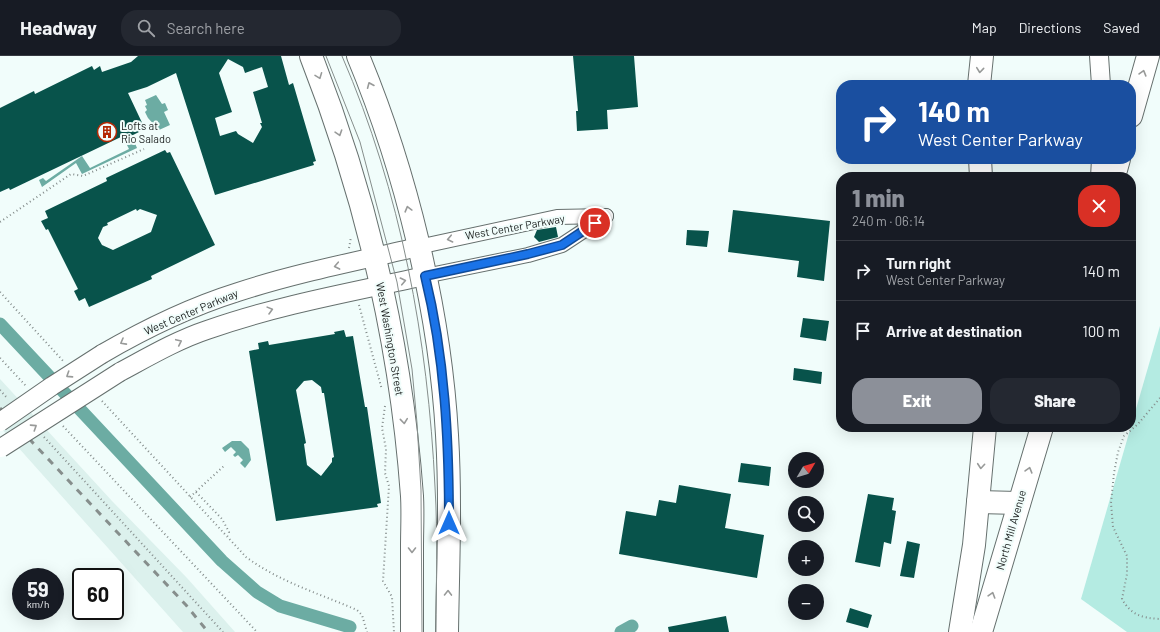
<!DOCTYPE html>
<html lang="en">
<head>
<meta charset="utf-8">
<style>
	body { margin:0; font-family:Barlow,sans-serif; background:#242831; color:#f1f3f6; height:100vh; display:flex; flex-direction:column; font-size:15px; white-space:nowrap }
	* { box-sizing:border-box; margin:0 }
	p { font-size:13px; color:#9ea1a6 }
	.icon { flex:none; width:22px; height:22px; fill:none; stroke:currentColor; stroke-width:2; stroke-linecap:round; stroke-linejoin:round }
	.map { position:relative; flex:1; overflow:hidden }
	.drawer { position:absolute; left:836px; top:116px; width:300px; height:260px; display:flex; flex-direction:column; background:#171b24; border-radius:16px; box-shadow:0 4px 16px #0002 }
	.drawer>* { flex:none }
	.banner { position:absolute; left:836px; top:24px; width:300px; height:84px; border-radius:16px; box-shadow:0 4px 16px #0002; background:#1a4fa0; color:#fff; overflow:hidden }
	.needle { width:26px; rotate:52deg }
	.tools { position:absolute; left:788px; top:396px; display:grid; gap:8px }
	.tools a { display:grid; place-items:center; width:36px; height:36px; border-radius:50%; background:#171b24; box-shadow:0 4px 16px #0002; font-size:20px }
	.speed { position:absolute; left:12px; top:512px; display:flex; gap:8px; font-size:20px; font-weight:700; text-align:center }
	.speed>* { display:grid; place-content:center; width:52px; height:52px; border-radius:50%; background:#171b24; box-shadow:0 4px 16px #0002; line-height:1 }
	.speed small { font-size:10px; font-weight:400 }
	.speed .limit { border:2px solid #111; border-radius:6px; background:#fff; color:#111 }
	.pin { position:absolute; display:grid; place-items:center; width:34px; height:34px; color:#fff; margin:-17px; border:2px solid #fff; border-radius:50%; box-shadow:0 1px 4px #0007 }
	.me { position:absolute; width:44px; margin:-22px; rotate:0deg; stroke-linejoin:round; filter:drop-shadow(0 0 3px #0008) }
	.turn { display:flex; align-items:center; gap:14px; height:84px; padding:0 16px; font-size:18px }
	.turn .icon { width:52px; height:52px; stroke-width:2.5 }
	.turn b { display:block; font-size:28px; line-height:34px }
	.round { display:grid; place-items:center; flex:none; width:42px; height:42px; border-radius:16px; background:#242831 }
	.head { display:flex; align-items:center; justify-content:space-between; height:68px; padding:0 16px }
	h1 { font-size:24px; font-weight:800; line-height:30px; color:#8c9099 }
	.action { display:flex; gap:8px; margin-top:auto; padding:8px 16px }
	.action a { flex:1; height:46px; border-radius:16px; background:#8c9099; color:#fff; font-size:16px; font-weight:800; line-height:46px; text-align:center }
	.action a+a { background:#242831; color:#f1f3f6 }
	ul { padding:0; list-style:none }
	li { display:flex; align-items:center; gap:12px; height:60px; padding:0 16px; border-top:1px solid #363941 }
	li div { flex:1 }
	li b { display:block; font-size:15px }
	li em { font-style:normal }
	header { display:flex; align-items:center; gap:24px; box-sizing:border-box; height:56px; padding:0 20px; background:#171b24; border-bottom:1px solid #363941 }
	header strong { font-size:19px }
	nav { display:flex; gap:22px; margin-inline-start:auto; font-size:14px }
	.search { width:280px; height:36px; background:#242831; display:flex; align-items:center; gap:10px; box-sizing:border-box; padding:0 14px; border-radius:16px; color:#9ea1a6; font-size:15px }
	.map>svg:first-child { display:block }
	.built { fill:#dcf1ed }
	.green { fill:#b4ebe2 }
	.water { fill:#6caca3 }
	.lines { fill:none; stroke-linecap:round; stroke-linejoin:round }
	.canal { stroke:#6caca3; stroke-width:13 }
	.building { fill:#08534b; fill-rule:evenodd }
	.minor-casing { stroke:#66706e; stroke-width:16 }
	.tertiary-casing { stroke:#66706e; stroke-width:20 }
	.primary-casing { stroke:#66706e; stroke-width:24 }
	.path { stroke:#848c8b; stroke-width:2; stroke-dasharray:1 3; stroke-linecap:butt }
	.minor { stroke:#fff; stroke-width:14 }
	.tertiary { stroke:#fff; stroke-width:18 }
	.primary { stroke:#fff; stroke-width:22 }
	.tram { stroke:#868e8c; stroke-width:1 }
	.rail { stroke:#868e8c; stroke-width:3; stroke-dasharray:7 7; stroke-linecap:butt }
	.tertiary-bridge-casing { stroke:#66706e; stroke-width:20; stroke-linecap:butt }
	.tertiary-bridge { stroke:#fff; stroke-width:18 }
	.oneway { stroke:#989a99 }
	.route-casing { stroke:#114b97; stroke-width:10 }
	.route { stroke:#1a73e8; stroke-width:7 }
	.labels { text-anchor:middle; stroke-width:4; stroke-linejoin:round; paint-order:stroke }
	.poi-label { font-size:11px; fill:#1a1e1d; stroke:#f1fdfb; text-anchor:start }
	.street-label { font-size:11px; fill:#1a1e1d; stroke:#f1fdfb }
</style>
</head>
<body>
<header>
<strong>Headway</strong>
<div class="search"><svg class="icon" aria-label="search" viewBox="0 0 24 24"><circle cx="10" cy="10" r="6"/><path d="M15 15l6 6"/></svg>Search here</div>
<nav><a>Map</a><a>Directions</a><a>Saved</a></nav>
</header>
<div class="map">
<svg width="1160" height="576" viewBox="0 0 1160 576">
	<rect width="100%" height="100%" fill="#f1fdfb"/>
	<path class="built" d="M0 323 112 445 187 522 235 576H183L0 371Z"/>
	<path class="green" d="M1160 270V576H1127L1081 543Z"/>
	<g class="water">
		<path d="M156 39 162 48 165 47 168 54 164 56 170 69 159 74 148 62 145 56 147 54 145 50 147 49 145 44Z"/>
		<path d="M134 85 137 92 82 118 76 107 42 131 39 124 43 122 46 125 82 100 90 112 129 93 127 89Z"/>
		<path d="M232 385H241L249 393 251 404 245 412 240 407 243 404 238 399 235 401 233 399 236 396 231 391 225 396 222 392Z"/>
	</g>
	<g class="lines">
		<g class="canal">
			<path d="M0 268 222 505 257 536 280 550 350 571"/>
			<path d="M621 576 632 570"/>
		</g>
	</g>
	<g class="building">
		<path d="M138 0H281L289 29 293 27 316 105 313 106 314 109 215 139 176 17 147 31 128 37 145 73 125 83 123 80 10 134 9 132 0 136V52L34 35 35 38 92 10 94 14 100 10 102 16 131 6ZM228 3 243 11 245 17 262 11 268 31 253 36 262 67H260L262 71 253 87 238 78 236 75 220 80 215 62 232 56 219 17Z"/>
		<path d="M573 0H634L638 51 607 54 608 73 577 75 576 55H578Z"/>
		<path d="M165 94 167 97 170 96 215 189 151 220 152 223 89 251 85 242 79 245 74 235 78 233 48 173 46 174 41 165 48 162 45 155 107 125 106 122ZM136 153 137 155 140 153 157 159 151 176 113 194 102 189 98 182 103 171 108 169 107 167Z"/>
		<path d="M733 154 830 165 824 225 797 221 799 205 728 196Z"/>
		<path d="M556 171 558 181 539 186 534 181 537 174Z"/>
		<path d="M687 174 709 175 707 191 686 189Z"/>
		<path d="M803 262 829 265 826 285 800 281Z"/>
		<path d="M344 274 346 281 353 280 365 351H367L381 447 377 448 378 451 276 465 249 295 259 293 258 287 268 285 269 289 335 278 334 276ZM312 324 321 331 322 337H324L334 401 332 402V406L321 420 307 409 304 388 306 387 296 334 304 325Z"/>
		<path d="M794 312 822 316 821 328 793 324Z"/>
		<path d="M741 407 771 411 769 430 738 426Z"/>
		<path d="M679 429 731 438 725 472 764 479 757 522 619 498 626 455 656 460 659 444 676 447Z"/>
		<path d="M868 438 894 442 892 454 896 455 891 488 884 486 880 511 855 506Z"/>
		<path d="M907 485 920 488 914 522 900 520Z"/>
		<path d="M850 552 872 559 868 572 846 566Z"/>
		<path d="M726 560 729 576H669L668 571Z"/>
	</g>
	<g class="lines">
		<defs>
			<g id="minor">
				<path d="M418 191 557 161 606 160"/>
				<path d="M425 220 528 199 562 189 606 160"/>
			</g>
			<g id="tertiary">
				<path d="M1099 0 1101 29"/>
				<path d="M1100 121 1101 103"/>
				<path d="M102 298C145 273 190 251 238 236 296 217 358 205 418 191"/>
				<path d="M120 316C148 301 177 284 207 274 278 249 352 236 425 220"/>
			</g>
			<g id="primary">
				<path d="M311 0C366 140 401 289 412 440 413 457 412 474 412 491 412 520 412 548 412 576"/>
				<path d="M358 0C406 115 440 254 447 379 451 445 448 510 447 576"/>
				<path d="M979 29 982 0"/>
				<path d="M1131 60 1148 0"/>
				<path d="M980 103 981 121"/>
				<path d="M1114 121 1119 103"/>
				<path d="M978 446 1019 447"/>
				<path d="M960 576 974 489 985 371"/>
				<path d="M981 576 1042 371"/>
			</g>
		</defs>
		<use href="#minor" class="minor-casing"/>
		<use href="#tertiary" class="tertiary-casing"/>
		<use href="#primary" class="primary-casing"/>
		<g class="path">
			<path d="M0 166 71 118 83 120 144 93"/>
			<path d="M349 192 351 181"/>
			<path d="M0 236 64 306"/>
			<path d="M359 249 382 334"/>
			<path d="M0 302 26 330"/>
			<path d="M0 334 8 343"/>
			<path d="M1160 342 1138 368 1124 380 1118 396 1114 417 1111 447 1113 471 1127 500V518L1122 543C1131 559 1142 562 1160 563"/>
			<path d="M102 345 246 501C278 525 320 538 357 554L362 559 367 576"/>
			<path d="M385 350 382 372 386 393 385 417 389 430 383 525 392 541 394 576"/>
			<path d="M63 370 257 576"/>
			<path d="M44 381 223 576"/>
			<path d="M196 436 222 463 229 476 228 480"/>
			<path d="M190 441 225 409"/>
		</g>
		<use href="#minor" class="minor"/>
		<use href="#tertiary" class="tertiary"/>
		<use href="#primary" class="primary"/>
		<g class="tram">
			<path d="M326 0 360 86 397 226 412 313 417 367 421 434 422 576"/>
			<path d="M342 0C401 136 428 284 435 431 438 479 436 528 436 576"/>
		</g>
		<path class="rail" d="M0 352 186 549 208 576"/>
		<defs>
			<g id="tertiary-bridge">
				<path d="M0 366 52 330 102 298"/>
				<path d="M1 392 120 316"/>
			</g>
		</defs>
		<use href="#tertiary-bridge" class="tertiary-bridge-casing"/>
		<use href="#tertiary-bridge" class="tertiary-bridge"/>
	</g>
	<defs><path id="oneway-chevron" d="M-2-3.5L2.5 0L-2 3.5" fill="none" stroke-width="1.6" stroke-linecap="round" stroke-linejoin="round"/></defs>
	<g class="oneway">
		<use href="#oneway-chevron" transform="translate(980 14) rotate(96)"/>
		<use href="#oneway-chevron" transform="translate(1143 17) rotate(-74)"/>
		<use href="#oneway-chevron" transform="translate(319 20) rotate(69)"/>
		<use href="#oneway-chevron" transform="translate(370 29) rotate(-113)"/>
		<use href="#oneway-chevron" transform="translate(339 77) rotate(72)"/>
		<use href="#oneway-chevron" transform="translate(408 153) rotate(-105)"/>
		<use href="#oneway-chevron" transform="translate(450 183) rotate(168)"/>
		<use href="#oneway-chevron" transform="translate(337 210) rotate(169)"/>
		<use href="#oneway-chevron" transform="translate(403 225) rotate(-12)"/>
		<use href="#oneway-chevron" transform="translate(270 254) rotate(-15)"/>
		<use href="#oneway-chevron" transform="translate(123 286) rotate(151)"/>
		<use href="#oneway-chevron" transform="translate(179 286) rotate(-25)"/>
		<use href="#oneway-chevron" transform="translate(69 319) rotate(147)"/>
		<use href="#oneway-chevron" transform="translate(404 365) rotate(84)"/>
		<use href="#oneway-chevron" transform="translate(34 371) rotate(-33)"/>
		<use href="#oneway-chevron" transform="translate(981 410) rotate(95)"/>
		<use href="#oneway-chevron" transform="translate(1029 414) rotate(-74)"/>
		<use href="#oneway-chevron" transform="translate(412 494) rotate(90)"/>
		<use href="#oneway-chevron" transform="translate(448 537) rotate(-89)"/>
		<use href="#oneway-chevron" transform="translate(992 539) rotate(-73)"/>
	</g>
	<g class="lines">
		<defs>
			<path id="route" d="M449 467C449 385 445 301 425 220L528 198 562 189 595 167"/>
		</defs>
		<use href="#route" class="route-casing"/>
		<use href="#route" class="route"/>
	</g>
	<defs>
		<symbol id="building-ring" viewBox="-11 -11 22 22"><circle r="9.5" fill="#f1fdfb" stroke="#b42904" stroke-width="1.5"/><path d="M-4-6H4V6H1V3H-1V6H-4ZM-2.5-4.3h1.7v1.8h-1.7ZM.8-4.3h1.7v1.8H.8ZM-2.5-1h1.7V.8h-1.7ZM.8-1h1.7V.8H.8Z" fill="#b42904"/></symbol>
	</defs>
	<g fill-rule="evenodd">
		<use href="#building-ring" x="96" y="65" width="22" height="22"/>
	</g>
	<g class="labels">
		<g class="poi-label">
			<text x="121" y="74">Lofts at<tspan x="121" dy="13">Rio Salado</tspan></text>
		</g>
		<g class="street-label">
			<text transform="translate(515 171) rotate(-10)" y="4">West Center Parkway</text>
			<text transform="translate(191 256) rotate(-23)" y="4">West Center Parkway</text>
			<text transform="translate(390 283) rotate(80)" y="4">West Washington Street</text>
			<text transform="translate(1011 474) rotate(-74)" y="4">North Mill Avenue</text>
		</g>
	</g>
</svg>
<div class="tools">
<a><svg class="needle" viewBox="-14 -14 28 28"><path d="M0-13l5 13h-10z" fill="#e53935"/><path d="M0 13l5-13h-10z" fill="#9ea1a6"/></svg></a>
<a><svg class="icon" aria-label="search" viewBox="0 0 24 24"><circle cx="10" cy="10" r="6"/><path d="M15 15l6 6"/></svg></a>
<a>+</a>
<a>−</a>
</div>
<div class="speed"><div>59<small>km/h</small></div><div class="limit">60</div></div>
<div class="pin" style="left:595px;top:167px;background:#d93025"><svg class="icon" aria-label="arrive" viewBox="0 0 24 24"><path d="M6 21V4h12l-3 4 3 4H6"/></svg></div>
<svg class="me" style="left:449px;top:467px" viewBox="-20 -20 40 40"><path d="M0-17L14 15 0 8-14 15z" fill="#1a73e8" stroke="#fff" stroke-width="4"/></svg>
<div class="banner">
<div class="turn"><svg class="icon" aria-label="right" viewBox="0 0 24 24"><path d="M7 20v-9h11M14 6l5 5-5 5"/></svg><div><b>140 m</b>West Center Parkway</div></div>
</div>
<section class="drawer">
<div class="head"><div><h1>1 min</h1><p>240 m · 06:14</p></div><a class="round" style="background:#d93025;color:#fff"><svg class="icon" aria-label="close" viewBox="0 0 24 24"><path d="M6 6l12 12M18 6L6 18"/></svg></a></div>
<ul>
<li><svg class="icon" aria-label="right" viewBox="0 0 24 24"><path d="M7 20v-9h11M14 6l5 5-5 5"/></svg><div><b>Turn right</b><p>West Center Parkway</p></div><em>140 m</em></li>
<li><svg class="icon" aria-label="arrive" viewBox="0 0 24 24"><path d="M6 21V4h12l-3 4 3 4H6"/></svg><div><b>Arrive at destination</b></div><em>100 m</em></li>
</ul>
<div class="action"><a>Exit</a><a>Share</a></div>
</section>
</div>
</body>
</html>
